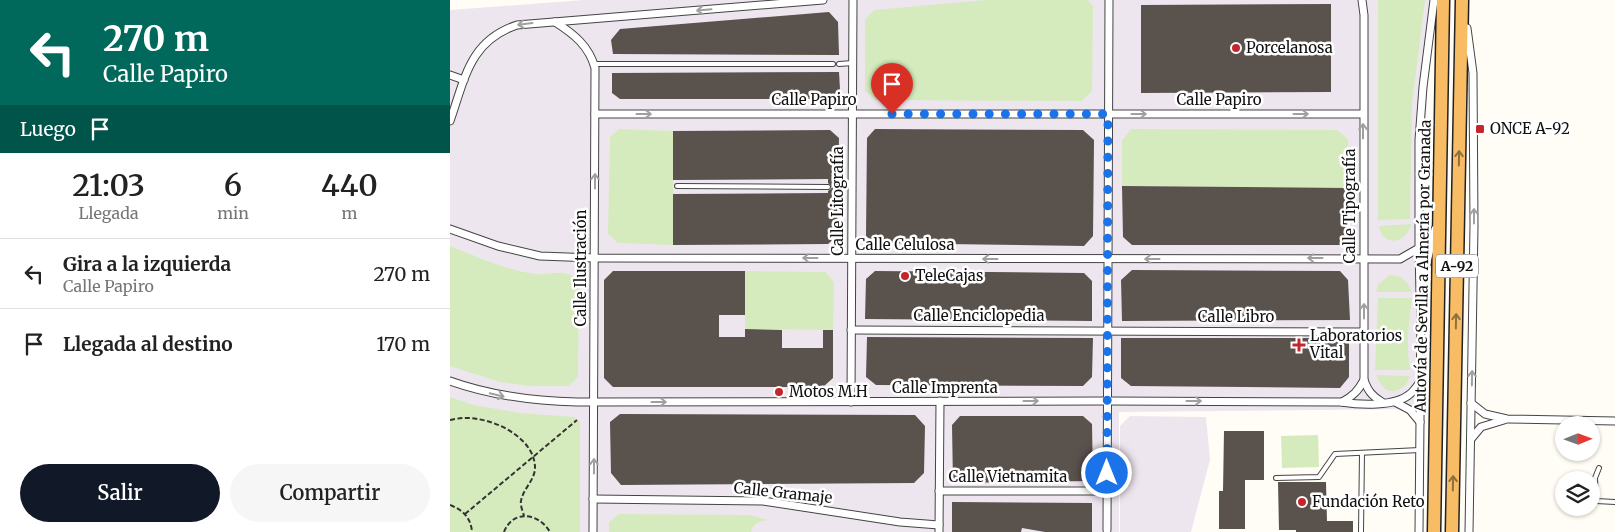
<!DOCTYPE html>
<html lang="es">
<head>
<meta charset="utf-8">
<style>
	body { margin:0; font-family:Merriweather,serif; background:#f6f6f6; color:#222; height:100vh; display:flex; flex-direction:column; font-size:19px; white-space:nowrap }
	* { box-sizing:border-box; margin:0 }
	p { font-size:16px; color:#767676 }
	.icon { flex:none; width:28px; height:28px; fill:none; stroke:currentColor; stroke-width:2; stroke-linecap:round; stroke-linejoin:round }
	.map { position:relative; flex:1; overflow:hidden }
	.details { display:flex; flex-direction:column; background:#fff; width:450px }
	.details>* { flex:none }
	.banner { background:#00695c; color:#fff; overflow:hidden }
	.needle { width:32px; rotate:89deg }
	.controls { position:absolute; left:1105px; top:416px; display:grid; gap:10px }
	.controls a { display:grid; place-items:center; width:45px; height:45px; border-radius:50%; background:#fff; box-shadow:0 1px 4px #0004; font-size:25px }
	.pin { position:absolute; display:grid; place-items:center; width:42px; height:42px; color:#fff; margin:-51px -21px; border-radius:50% 50% 50% 0; rotate:-45deg; box-shadow:0 0 5px #0007 }
	.pin .icon { rotate:45deg }
	.me { position:absolute; width:55px; margin:-28px; rotate:0deg; stroke-linejoin:round; filter:drop-shadow(0 0 4px #0008) }
	.turn { display:flex; align-items:center; gap:18px; height:105px; padding:0 20px; font-size:22px }
	.turn .icon { width:65px; height:65px; stroke-width:2.5 }
	.turn b { display:block; font-size:35px; line-height:42px }
	.then { display:flex; align-items:center; height:48px; padding:0 20px; background:#0003; gap:10px; font-size:19px }
	.eta { display:flex; justify-content:space-evenly; align-items:center; height:85px; text-align:center }
	.eta b { font-size:30px; font-weight:600; line-height:35px }
	.primary-button { display:flex; gap:10px; margin-top:auto; padding:10px 20px }
	.primary-button a { flex:1; height:58px; border-radius:30px; background:#111827; color:#fff; font-size:20px; font-weight:600; line-height:58px; text-align:center }
	.primary-button a+a { background:#f6f6f6; color:#222 }
	ul { padding:0; list-style:none }
	li { display:flex; align-items:center; gap:15px; height:70px; padding:0 20px; border-top:1px solid #e0e0e0 }
	li div { flex:1 }
	li b { display:block; font-size:19px }
	li em { font-style:normal }
	main { display:flex; flex:1; min-height:0 }
	.map>svg:first-child { display:block }
	.industrial { fill:#eee6ef }
	.green { fill:#d5ebbd }
	.building { fill:#5a524d }
	.lines { fill:none; stroke-linecap:round; stroke-linejoin:round }
	.service-casing { stroke:#444; stroke-width:6 }
	.minor-casing { stroke:#444; stroke-width:9 }
	.trunk-casing { stroke:#222; stroke-width:15 }
	.path { stroke:#333; stroke-width:2; stroke-dasharray:5 2.5; stroke-linecap:butt }
	.service { stroke:#fff; stroke-width:4 }
	.minor { stroke:#fff; stroke-width:7 }
	.trunk { stroke:#f7bc64; stroke-width:12 }
	.oneway { stroke:#a0a0a0 }
	.oneway2 { stroke:#906f3f }
	.route { stroke:#1a73e8; stroke-width:9; stroke-dasharray:0 16.2 }
	.poi-dot { fill:#c4262e; stroke:#fff; stroke-width:2 }
	.labels { text-anchor:middle; stroke-width:5; stroke-linejoin:round; paint-order:stroke }
	.shield { fill:#fff; stroke:#585858; stroke-width:1 }
	.shield-label { font-size:14px; font-weight:bold; fill:#111 }
	.poi-label { font-size:15px; fill:#111; stroke:#fff; text-anchor:start }
	.street-label { font-size:15px; fill:#111; stroke:#fff }
</style>
</head>
<body>
<main>
<section class="details">
<div class="banner">
<div class="turn"><svg class="icon" aria-label="left" viewBox="0 0 24 24"><path d="M17 20v-9H6M10 6l-5 5 5 5"/></svg><div><b>270 m</b>Calle Papiro</div></div>
<div class="then">Luego<svg class="icon" aria-label="arrive" viewBox="0 0 24 24"><path d="M6 21V4h12l-3 4 3 4H6"/></svg></div>
</div>
<div class="eta">
<div><b>21:03</b><p>Llegada</p></div>
<div><b>6</b><p>min</p></div>
<div><b>440</b><p>m</p></div>
</div>
<ul>
<li><svg class="icon" aria-label="left" viewBox="0 0 24 24"><path d="M17 20v-9H6M10 6l-5 5 5 5"/></svg><div><b>Gira a la izquierda</b><p>Calle Papiro</p></div><em>270 m</em></li>
<li><svg class="icon" aria-label="arrive" viewBox="0 0 24 24"><path d="M6 21V4h12l-3 4 3 4H6"/></svg><div><b>Llegada al destino</b></div><em>170 m</em></li>
</ul>
<div class="primary-button"><a>Salir</a><a>Compartir</a></div>
</section>
<div class="map">
<svg width="1165" height="532" viewBox="0 0 1165 532">
	<rect width="100%" height="100%" fill="#fffdf5"/>
	<g class="industrial">
		<path d="M134 0H981L964 409 669 412V532H571L514 526 513 532H0V10Z"/>
		<path d="M680 416 756 417 760 460 741 532H670V426Z"/>
	</g>
	<g class="green">
		<path d="M536 0H638L643 6 642 91 632 101 425 100 415 91V20L424 10Z"/>
		<path d="M928 0H975L962 104 960 219 928 220Z"/>
		<path d="M169 129 223 131V245L168 243 158 234 160 137Z"/>
		<path d="M681 129 887 130 898 139 899 188 672 186V141Z"/>
		<path d="M961 224C956 245 932 247 929 226Z"/>
		<path d="M0 246C28 257 55 270 85 274 103 276 115 266 129 282L128 377 119 386H80L50 382 0 366Z"/>
		<path d="M295 271 375 272 384 282 383 330 295 329Z"/>
		<path d="M939 275C952 275 957 281 962 292H926L928 285Z"/>
		<path d="M928 298H962C959 323 956 345 960 370H925Z"/>
		<path d="M926 375 960 376 956 385C941 397 933 391 926 375Z"/>
		<path d="M0 397 23 405 70 413 124 417 130 422V532H0Z"/>
		<path d="M868 435 869 467 832 468 831 436Z"/>
		<path d="M169 514 300 515 318 520C310 521 303 523 301 532H159V522Z"/>
	</g>
	<g class="building">
		<path d="M881 4V92L691 93V5Z"/>
		<path d="M379 12 388 22 389 55 163 54 161 40 170 29Z"/>
		<path d="M389 72 390 89 379 99H170L162 93V73Z"/>
		<path d="M425 129 633 130 644 140 643 236 634 246 425 243 416 236 417 138Z"/>
		<path d="M380 130 389 138 388 183 384 187 388 191 387 236 378 244 223 245V194L378 193V191L381 189 382 187 378 183V179L223 180V131Z"/>
		<path d="M672 186 899 188V237L891 245H682L673 237Z"/>
		<path d="M682 270 890 271 898 280 900 320 672 321 671 280Z"/>
		<path d="M163 271H295V315H269V337H295V329L332 330V348H373V330H383V378L373 387H163L154 378V280Z"/>
		<path d="M425 271 634 273 642 281V321L415 319 416 279Z"/>
		<path d="M417 337 643 338 642 377 633 386 426 385 416 377Z"/>
		<path d="M671 338H899V377L890 388 681 386 671 378Z"/>
		<path d="M170 414 465 415 475 426 474 473 464 483 171 485 161 473 160 422Z"/>
		<path d="M510 416H633L642 424 643 481 503 483 502 425Z"/>
		<path d="M774 431H814V480H795V529H769V491H773Z"/>
		<path d="M828 482H876L877 521H903V532H846V530H829Z"/>
		<path d="M502 502 642 503V532H595L572 528 571 532H502Z"/>
	</g>
	<g class="lines">
		<defs>
			<g id="service">
				<path d="M144 64H383"/>
				<path d="M389 64 403 63"/>
				<path d="M227 186 378 187"/>
				<path d="M388 187 402 181"/>
				<path d="M1149 468 1145 478 1146 501 1165 502"/>
				<path d="M826 478 869 477 885 454 970 450"/>
				<path d="M911 532 912 453"/>
			</g>
			<g id="minor">
				<path d="M105 22C124 34 139 46 145 68L143 532"/>
				<path d="M1017 28 1023 73 1024 226 1019 532"/>
				<path d="M0 75 14 80"/>
				<path d="M145 114H913"/>
				<path d="M0 121C15 79 19 41 67 25L373 0"/>
				<path d="M0 229 48 246 90 256 144 258 950 259 969 248V140L973 87 984 0"/>
				<path d="M969 248 970 295"/>
				<path d="M401 330 914 332"/>
				<path d="M914 380C918 391 922 396 932 402"/>
				<path d="M0 381C42 396 83 401 127 402L657 401 891 402C910 405 945 407 960 394 964 391 967 386 970 382"/>
				<path d="M401 402 403 0"/>
				<path d="M892 402C903 396 908 391 914 380V15L912 0"/>
				<path d="M945 402 960 410 970 422"/>
				<path d="M1021 403 1035 414 1057 419 1165 421"/>
				<path d="M1021 439 1031 427 1054 420"/>
				<path d="M489 491H657"/>
				<path d="M143 499 313 501 450 522 489 525"/>
				<path d="M657 530 659 0"/>
				<path d="M489 532 490 401"/>
				<path d="M969 532 971 310 975 270 985 229"/>
			</g>
			<g id="trunk">
				<path d="M984 532 993 0"/>
				<path d="M1002 532 1012 0"/>
			</g>
		</defs>
		<use href="#service" class="service-casing"/>
		<use href="#minor" class="minor-casing"/>
		<use href="#trunk" class="trunk-casing"/>
		<g class="path">
			<path d="M0 420C9 418 18 417 27 419 51 422 86 441 85 469 84 481 73 489 71 501 70 505 73 512 74 516"/>
			<path d="M0 505C13 510 21 518 22 532"/>
			<path d="M15 514 127 420"/>
			<path d="M54 532C63 509 89 513 100 532"/>
		</g>
		<use href="#service" class="service"/>
		<use href="#minor" class="minor"/>
		<use href="#trunk" class="trunk"/>
	</g>
	<defs><path id="oneway-shaft" d="M-6 0H5M1.5-3L5.5 0L1.5 3" fill="none" stroke-width="1.6" stroke-linecap="round" stroke-linejoin="round" transform="scale(1.25)"/></defs>
	<g class="oneway">
		<use href="#oneway-shaft" transform="translate(254 10) rotate(175)"/>
		<use href="#oneway-shaft" transform="translate(75 24) rotate(173)"/>
		<use href="#oneway-shaft" transform="translate(194 114)"/>
		<use href="#oneway-shaft" transform="translate(689 114)"/>
		<use href="#oneway-shaft" transform="translate(851 114)"/>
		<use href="#oneway-shaft" transform="translate(913 131) rotate(-90)"/>
		<use href="#oneway-shaft" transform="translate(145 181) rotate(-90)"/>
		<use href="#oneway-shaft" transform="translate(1024 216) rotate(-90)"/>
		<use href="#oneway-shaft" transform="translate(360 258) rotate(-180)"/>
		<use href="#oneway-shaft" transform="translate(865 258) rotate(180)"/>
		<use href="#oneway-shaft" transform="translate(540 259) rotate(-180)"/>
		<use href="#oneway-shaft" transform="translate(702 259) rotate(180)"/>
		<use href="#oneway-shaft" transform="translate(914 311) rotate(-90)"/>
		<use href="#oneway-shaft" transform="translate(1022 378) rotate(-89)"/>
		<use href="#oneway-shaft" transform="translate(47 395) rotate(14)"/>
		<use href="#oneway-shaft" transform="translate(581 401)"/>
		<use href="#oneway-shaft" transform="translate(744 401)"/>
		<use href="#oneway-shaft" transform="translate(209 402)"/>
		<use href="#oneway-shaft" transform="translate(144 466) rotate(-90)"/>
	</g>
	<g class="oneway2">
		<use href="#oneway-shaft" transform="translate(1009 158) rotate(-89)"/>
		<use href="#oneway-shaft" transform="translate(1006 321) rotate(-89)"/>
		<use href="#oneway-shaft" transform="translate(1003 483) rotate(-89)"/>
	</g>
	<g class="lines">
		<path class="route" d="M442 114H658L657 473"/>
	</g>
	<g class="poi-dot">
		<circle cx="786" cy="48" r="5"/>
		<rect x="1025" y="124" width="10" height="10" rx="2.5"/>
		<circle cx="455" cy="276" r="5"/>
		<path d="M846.5 337.5h5v5h5v5h-5v5h-5v-5h-5v-5h5z"/>
		<circle cx="329" cy="392" r="5"/>
		<circle cx="852" cy="502" r="5"/>
	</g>
	<g class="labels">
		<rect class="shield" x="986" y="254.5" width="42" height="23" rx="4"/>
		<g class="shield-label">
			<text x="1007" y="271">A-92</text>
		</g>
		<g class="poi-label">
			<text x="796" y="53">Porcelanosa</text>
			<text x="1040" y="134">ONCE A-92</text>
			<text x="465" y="281">TeleCajas</text>
			<text x="860" y="341">Laboratorios<tspan x="860" dy="17">Vital</tspan></text>
			<text x="339" y="397">Motos M.H</text>
			<text x="862" y="507">Fundación Reto</text>
		</g>
		<g class="street-label">
			<text x="364" y="105">Calle Papiro</text>
			<text x="769" y="105">Calle Papiro</text>
			<text transform="translate(388 201) rotate(-90)" y="5">Calle Litografía</text>
			<text transform="translate(900 206) rotate(-90)" y="5">Calle Tipografía</text>
			<text x="455" y="250">Calle Celulosa</text>
			<text transform="translate(973 266) rotate(-89)" y="5">Autovía de Sevilla a Almería por Granada</text>
			<text transform="translate(131 268) rotate(-90)" y="5">Calle Ilustración</text>
			<text x="529" y="321">Calle Enciclopedia</text>
			<text x="786" y="322">Calle Libro</text>
			<text x="495" y="393">Calle Imprenta</text>
			<text x="558" y="482">Calle Vietnamita</text>
			<text transform="translate(333 493) rotate(6)" y="5">Calle Gramaje</text>
		</g>
	</g>
</svg>
<div class="controls">
<a><svg class="needle" viewBox="-14 -14 28 28"><path d="M0-13l5 13h-10z" fill="#e53935"/><path d="M0 13l5-13h-10z" fill="#767676"/></svg></a>
<a><svg class="icon" aria-label="layers" viewBox="0 0 24 24"><path d="M12 4l9 5-9 5-9-5zM3 14l9 5 9-5"/></svg></a>
</div>
<div class="pin" style="left:442px;top:114px;background:#d93025"><svg class="icon" aria-label="arrive" viewBox="0 0 24 24"><path d="M6 21V4h12l-3 4 3 4H6"/></svg></div>
<svg class="me" style="left:657px;top:473px" viewBox="-20 -20 40 40"><circle r="17" fill="#1a73e8" stroke="#fff" stroke-width="3"/><path d="M0-11L8 9 0 5-8 9z" fill="#fff"/></svg>
</div>
</main>
</body>
</html>
